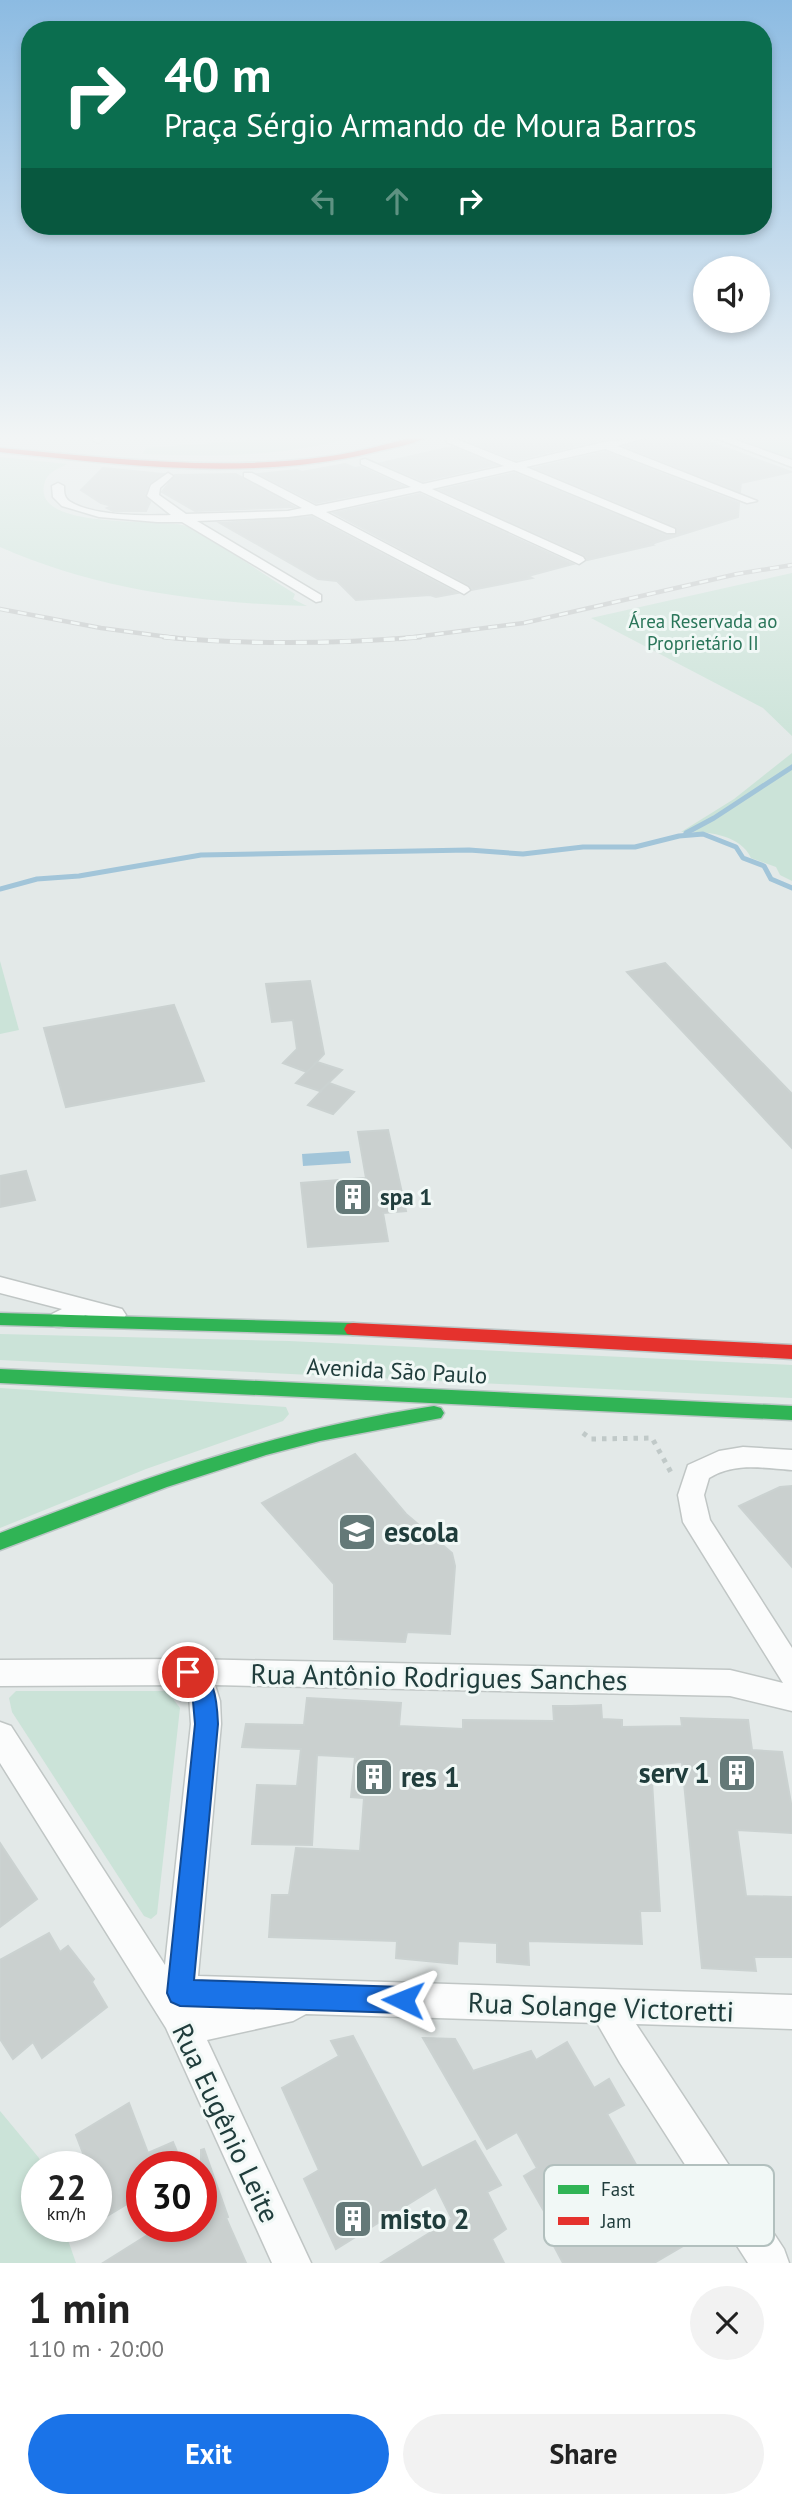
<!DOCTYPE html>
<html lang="en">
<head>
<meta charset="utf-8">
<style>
	body { margin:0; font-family:"PT Sans",sans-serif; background:#f2f2f2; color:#222; height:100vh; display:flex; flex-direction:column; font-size:26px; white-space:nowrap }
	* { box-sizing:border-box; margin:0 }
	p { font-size:23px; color:#767676 }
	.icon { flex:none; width:38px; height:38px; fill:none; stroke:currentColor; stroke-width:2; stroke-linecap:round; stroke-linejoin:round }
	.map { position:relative; height:2263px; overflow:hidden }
	.details { display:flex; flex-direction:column; background:#fff; flex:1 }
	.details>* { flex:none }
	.top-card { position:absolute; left:21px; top:21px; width:751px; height:214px; border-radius:28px; box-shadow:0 4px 10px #0003; background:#0b6e4f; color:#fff; overflow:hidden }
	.buttons { position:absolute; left:693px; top:256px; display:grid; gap:14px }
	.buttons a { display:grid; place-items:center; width:77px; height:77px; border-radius:50%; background:#fff; box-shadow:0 4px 10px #0003; font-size:35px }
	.speed { position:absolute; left:21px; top:2151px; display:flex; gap:14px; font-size:35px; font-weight:700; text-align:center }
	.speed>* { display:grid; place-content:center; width:91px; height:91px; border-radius:50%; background:#fff; box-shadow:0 4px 10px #0003; line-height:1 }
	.speed small { font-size:18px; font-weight:400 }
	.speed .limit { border:10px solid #d22; background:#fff; color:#111 }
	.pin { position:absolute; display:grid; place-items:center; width:60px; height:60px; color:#fff; margin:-30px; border:4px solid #fff; border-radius:50%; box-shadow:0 2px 7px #0007 }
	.me { position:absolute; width:77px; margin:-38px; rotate:272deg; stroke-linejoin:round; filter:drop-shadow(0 0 5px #0008) }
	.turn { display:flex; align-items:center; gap:24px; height:147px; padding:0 28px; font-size:32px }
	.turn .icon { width:91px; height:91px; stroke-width:2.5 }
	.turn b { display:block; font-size:49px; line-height:60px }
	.lanes { display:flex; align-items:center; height:66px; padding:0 28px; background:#0003; justify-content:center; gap:35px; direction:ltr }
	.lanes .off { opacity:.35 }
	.round { display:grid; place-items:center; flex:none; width:74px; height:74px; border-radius:37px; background:#f2f2f2 }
	.overview { display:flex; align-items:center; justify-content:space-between; height:119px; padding:0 28px }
	h1 { font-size:42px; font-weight:800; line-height:52px }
	.action { display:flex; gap:14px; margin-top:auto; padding:14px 28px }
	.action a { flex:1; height:80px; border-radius:42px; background:#1a73e8; color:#fff; font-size:28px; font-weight:800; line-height:80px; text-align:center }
	.action a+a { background:#f2f2f2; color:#222 }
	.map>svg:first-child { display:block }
	.green { fill:#cbe3d8 }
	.water { fill:#a2c5d9 }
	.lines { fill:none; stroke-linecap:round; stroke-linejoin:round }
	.stream { stroke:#a2c5d9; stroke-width:5 }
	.building { fill:#cad0cf; stroke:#cbd2d1; stroke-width:2 }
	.street-casing { stroke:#c0c6c5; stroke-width:3 }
	.fast-casing { stroke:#bbc5c5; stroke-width:3 }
	.jam-casing { stroke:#bbc5c5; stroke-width:3 }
	.path { stroke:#c0c9c8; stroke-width:5; stroke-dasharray:4.5 6; stroke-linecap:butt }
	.street { fill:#fbfcfc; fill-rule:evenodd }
	.fast { fill:#30b455; fill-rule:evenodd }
	.jam { fill:#e5322d; fill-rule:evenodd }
	.rail-far1-casing { stroke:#c6caca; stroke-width:4.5 }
	.rail-casing { stroke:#c6caca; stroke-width:5 }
	.rail-far1 { stroke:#f1f8f6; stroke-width:2.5; stroke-dasharray:9; stroke-linecap:butt }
	.rail { stroke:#f1f8f6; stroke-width:3.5; stroke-dasharray:11; stroke-linecap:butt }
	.route { fill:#1a73e8; stroke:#114b97; stroke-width:2 }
	.labels { text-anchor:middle; stroke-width:6; stroke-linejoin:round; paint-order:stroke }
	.far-park-label { font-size:19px; fill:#297559; stroke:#f1f8f6 }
	.poi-label { font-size:23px; font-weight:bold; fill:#203d3c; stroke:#f1f8f6; text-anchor:start }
	.street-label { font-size:23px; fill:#203d3c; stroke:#f1f8f6 }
	.near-poi-label { font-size:28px; font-weight:bold; fill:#203d3c; stroke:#f1f8f6; text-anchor:start }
	.near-street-label { font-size:28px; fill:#203d3c; stroke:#f1f8f6 }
	.key { fill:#f1f8f6; stroke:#b2c0be; stroke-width:2 }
	.key-label { font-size:19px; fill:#203d3c }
</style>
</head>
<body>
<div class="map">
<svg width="792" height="2263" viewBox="0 0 792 2263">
	<rect width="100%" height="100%" fill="#e3e9e8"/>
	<g class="green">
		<path d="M299 437H353C286 457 212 457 142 454L146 448Z"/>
		<path d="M725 437H792V461Z"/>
		<path d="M0 457 67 464C60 468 50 471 46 479 23 533 165 517 186 526 223 545 259 572 295 594L293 599 307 606C202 603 97 590 0 547Z"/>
		<path d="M792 573V736L763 708 591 618Z"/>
		<path d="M792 753V881L780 875 776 867 751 858C740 834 705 831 681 832L734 799Z"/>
		<path d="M0 961 19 1030 0 1034Z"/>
		<path d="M0 1334 289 1341 792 1365V1398L0 1360Z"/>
		<path d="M0 1388 286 1407 289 1414 283 1421 146 1469 0 1528Z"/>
		<path d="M16 1691H167L180 1708 157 1914 151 1919 144 1916 12 1712 9 1698Z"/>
		<path d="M0 2111 39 2158 42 2166H37V2226H63L76 2263H0Z"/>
	</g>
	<path class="water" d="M349 1151 351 1163 303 1166 302 1154Z"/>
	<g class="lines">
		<g class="stream">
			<path d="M686 833 714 818 792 767"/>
			<path d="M0 889 37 879 79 876 201 855 469 850 523 854 583 847H635L679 836 703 834 736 847 743 858 764 866 771 879 792 888"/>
		</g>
	</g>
	<g class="building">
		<path d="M489 437H627L603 439 516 460 470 442Z"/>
		<path d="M651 437H696L791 472 741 483 740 492 625 446Z"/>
		<path d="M451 447 495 465 423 481 381 463Z"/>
		<path d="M605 452 739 503 738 517 651 544 653 545 587 560 584 555 440 490 514 473 666 535H677L676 527 535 468Z"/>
		<path d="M345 464 355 468 361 467 403 486 316 503 259 474 297 470 302 472Z"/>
		<path d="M103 468 163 474 149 484 145 495 150 502 146 511H113L107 508 112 506 101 503 81 490Z"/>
		<path d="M236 474 294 507 195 511 162 492 175 475Z"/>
		<path d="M420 494 573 564 528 576 532 578 472 590 469 585 334 513Z"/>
		<path d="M312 517 457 593 436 597 430 595 356 600 337 581 318 579 220 523Z"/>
		<path d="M665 963 792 1094V1148L627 972Z"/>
		<path d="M310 981 324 1054 307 1072 283 1063 297 1049 293 1020 272 1022 266 984Z"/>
		<path d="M174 1005 204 1081 66 1107 44 1028Z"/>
		<path d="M317 1062 342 1070 320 1091 296 1083Z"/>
		<path d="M329 1083 354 1092 333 1114 308 1105Z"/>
		<path d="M388 1130 406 1211 383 1213 388 1241 308 1247 301 1183 366 1178 358 1132Z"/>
		<path d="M26 1171 35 1200 0 1207V1176Z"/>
		<path d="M355 1454 406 1514 452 1553 455 1566 450 1634 407 1632 405 1642 334 1639V1584L262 1503Z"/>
		<path d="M792 1486V1567L739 1506 780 1487Z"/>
		<path d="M307 1698 401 1703 399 1726 463 1729V1720L554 1721 553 1706H571L601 1705 602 1719 622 1720V1727L682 1726 681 1718 748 1720 752 1750 782 1752 792 1809V1833L737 1830 746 1896 792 1897V1957H754L756 1971 702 1968 682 1762 651 1765 660 1911H640L642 1944 528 1941 529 1965 497 1962V1943L458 1941 457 1964 396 1958 397 1941 269 1937 272 1895H289L296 1848 360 1851 364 1798 351 1797 355 1757 317 1755 312 1845 252 1844 257 1785 297 1786 301 1749 242 1747 246 1724 304 1725Z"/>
		<path d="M0 1843 37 1899 0 1927Z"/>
		<path d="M49 1933 60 1952 68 1946 94 1979 92 1982 107 2007 42 2058 33 2042 13 2059 0 2039V1960Z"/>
		<path d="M353 2036 422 2168 475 2141 501 2185 487 2192 506 2229 492 2239 504 2263H381L452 2219 436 2187 336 2249 304 2179 319 2170 282 2088 339 2056 331 2041Z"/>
		<path d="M423 2038 455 2039 473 2071 531 2051 536 2060 567 2042 594 2088 609 2079 624 2105 607 2114 646 2182 651 2179 690 2242 654 2263H563L554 2246 561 2241 524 2176 537 2168 517 2132 487 2149Z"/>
		<path d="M129 2103 148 2153 173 2142 183 2166H142V2195L107 2216 96 2188V2166H88L76 2135Z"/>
		<path d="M204 2149 228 2217 226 2218 246 2263H103L162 2226H201V2150Z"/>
	</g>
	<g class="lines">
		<defs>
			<g id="street">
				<path d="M95 437H106L98 443 93 440Z"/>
				<path d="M451 437 516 463 604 442 648 437 617 446 757 501 747 503 605 449 526 467 675 529V533H667L514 470 432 489 583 557 585 560 579 564 420 491 326 512 468 587 470 590 464 594 312 514 288 517 197 521 321 595V601L316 602 182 522H157L99 517 62 506 53 497 52 486 58 483 64 486C64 492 64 497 69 501 92 516 144 516 171 515L147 496 151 485 168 473 173 476 160 488 159 495 186 514 288 511 302 508 244 477V473H252L316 506 411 487 361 464V460L365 459 423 484 504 466 447 442V438Z"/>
				<path d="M713 437H727L792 460V467Z"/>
				<path d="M0 1277 122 1309 126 1315 122 1321 114 1324 85 1315C78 1325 63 1329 52 1326L48 1320 52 1314 62 1309 0 1293Z"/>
				<path d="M743 1447 792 1450V1470C764 1468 734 1462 709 1478L704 1495 710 1520 792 1648V1711L730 1696 215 1685 220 1701 221 1724 198 1976 792 1995V2029L636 2024 784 2249 789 2263H748L620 2063 597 2023 306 2014 293 2021 207 2040 311 2263H272L166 2028 0 1763V1722L11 1726 165 1965 191 1724 189 1695 181 1685 0 1686V1660L188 1659 730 1670 783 1683 683 1522 678 1495 688 1465 719 1451Z"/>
			</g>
			<g id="fast">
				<path d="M0 1313 353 1323 359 1324 362 1329 359 1334 353 1335 0 1325Z"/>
				<path d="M0 1369 792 1406V1420L0 1383Z"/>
				<path d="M434 1406 441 1408 444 1413 441 1418 320 1441 266 1455 167 1487 0 1550V1533C145 1477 280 1429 434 1406Z"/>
			</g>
			<g id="jam">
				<path d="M414 437H426C412 445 391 448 375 452 252 482 124 465 0 452V448C110 458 221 472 331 456 359 452 386 444 414 437Z"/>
				<path d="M353 1323 792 1345V1359L353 1335 347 1334 344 1329 347 1324Z"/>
			</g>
		</defs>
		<use href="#street" class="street-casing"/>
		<use href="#fast" class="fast-casing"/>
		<use href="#jam" class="jam-casing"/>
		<path class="path" d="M583 1433 591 1439 652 1438 673 1476"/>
		<use href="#street" class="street"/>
		<use href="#fast" class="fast"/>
		<use href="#jam" class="jam"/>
		<defs>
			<g id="rail-far1">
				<path d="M0 609 101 628 183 639"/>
				<path d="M399 639 524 623 737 574 792 565"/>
			</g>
			<path id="rail" d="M164 637C250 645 334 644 420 637"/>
		</defs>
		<use href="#rail-far1" class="rail-far1-casing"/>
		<use href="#rail" class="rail-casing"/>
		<use href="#rail-far1" class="rail-far1"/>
		<use href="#rail" class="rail"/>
	</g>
	<linearGradient id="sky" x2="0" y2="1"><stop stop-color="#8cbbe2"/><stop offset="0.58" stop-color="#f2f5f5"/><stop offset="1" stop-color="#f2f5f5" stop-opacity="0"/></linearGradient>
	<rect width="792" height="754" fill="url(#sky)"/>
	<path class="route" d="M188 1662C215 1672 217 1699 218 1724L194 1980 403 1987 412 1991 416 2000 412 2009 403 2013 180 2006 171 2002 167 1993 195 1724 192 1690 177 1672 180 1665Z"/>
	<defs>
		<symbol id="building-square" viewBox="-11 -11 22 22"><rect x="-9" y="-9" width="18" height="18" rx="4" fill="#647978" stroke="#f1f8f6"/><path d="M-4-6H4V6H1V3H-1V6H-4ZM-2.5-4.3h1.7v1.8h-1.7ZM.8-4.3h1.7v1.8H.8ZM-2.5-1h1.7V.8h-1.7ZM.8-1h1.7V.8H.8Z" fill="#fff"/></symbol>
		<symbol id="school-square" viewBox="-11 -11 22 22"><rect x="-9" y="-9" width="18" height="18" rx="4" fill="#647978" stroke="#f1f8f6"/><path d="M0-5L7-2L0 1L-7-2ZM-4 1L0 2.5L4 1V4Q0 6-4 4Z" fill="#fff"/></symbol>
	</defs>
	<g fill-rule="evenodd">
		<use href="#building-square" x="331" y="1175" width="44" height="44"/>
		<use href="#school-square" x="335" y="1510" width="44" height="44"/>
		<use href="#building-square" x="715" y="1751" width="44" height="44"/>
		<use href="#building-square" x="352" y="1755" width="44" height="44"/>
		<use href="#building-square" x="331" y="2197" width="44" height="44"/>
	</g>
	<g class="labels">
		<g class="far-park-label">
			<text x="703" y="628">Área Reservada ao<tspan x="703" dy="22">Proprietário II</tspan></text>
		</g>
		<g class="poi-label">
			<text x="380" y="1205">spa 1</text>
		</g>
		<g class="street-label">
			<text transform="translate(397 1371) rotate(3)" y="8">Avenida São Paulo</text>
		</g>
		<g class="near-poi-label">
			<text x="384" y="1542">escola</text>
			<text x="710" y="1783" text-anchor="end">serv 1</text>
			<text x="401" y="1787">res 1</text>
			<text x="380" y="2229">misto 2</text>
		</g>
		<g class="near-street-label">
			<text transform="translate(439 1677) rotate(1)" y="10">Rua Antônio Rodrigues Sanches</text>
			<text transform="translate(601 2007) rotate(2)" y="10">Rua Solange Victoretti</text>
			<text transform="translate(226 2123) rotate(65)" y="10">Rua Eugênio Leite</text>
		</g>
	</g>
	<rect x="544" y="2165" width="230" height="81" rx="10" class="key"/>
	<rect x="558" y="2185" width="31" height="9" fill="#30b455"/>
	<rect x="558" y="2217" width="31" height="8" fill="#e5322d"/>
	<g class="key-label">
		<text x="601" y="2196">Fast</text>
		<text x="601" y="2228">Jam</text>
	</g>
</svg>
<div class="buttons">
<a><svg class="icon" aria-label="sound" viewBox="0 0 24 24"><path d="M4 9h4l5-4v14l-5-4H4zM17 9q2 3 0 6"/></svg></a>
</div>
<div class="speed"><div>22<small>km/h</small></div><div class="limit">30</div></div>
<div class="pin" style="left:188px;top:1672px;background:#d93025"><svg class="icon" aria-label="arrive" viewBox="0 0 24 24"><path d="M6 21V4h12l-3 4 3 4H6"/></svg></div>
<svg class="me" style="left:403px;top:2000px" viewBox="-20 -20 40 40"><path d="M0-17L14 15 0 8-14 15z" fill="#1a73e8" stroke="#fff" stroke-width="4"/></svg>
<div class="top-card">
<div class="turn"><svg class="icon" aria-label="right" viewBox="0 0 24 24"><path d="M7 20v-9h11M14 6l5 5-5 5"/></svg><div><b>40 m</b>Praça Sérgio Armando de Moura Barros</div></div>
<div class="lanes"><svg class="icon off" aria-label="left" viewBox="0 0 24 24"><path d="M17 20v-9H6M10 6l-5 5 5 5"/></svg><svg class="icon off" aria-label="ahead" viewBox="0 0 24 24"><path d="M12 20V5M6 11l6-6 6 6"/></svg><svg class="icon" aria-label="right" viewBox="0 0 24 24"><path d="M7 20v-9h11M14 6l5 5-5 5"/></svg></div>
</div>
</div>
<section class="details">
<div class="overview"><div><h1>1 min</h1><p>110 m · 20:00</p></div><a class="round"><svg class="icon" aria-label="close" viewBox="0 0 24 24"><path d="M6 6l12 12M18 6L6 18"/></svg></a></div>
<div class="action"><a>Exit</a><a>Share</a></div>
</section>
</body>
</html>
